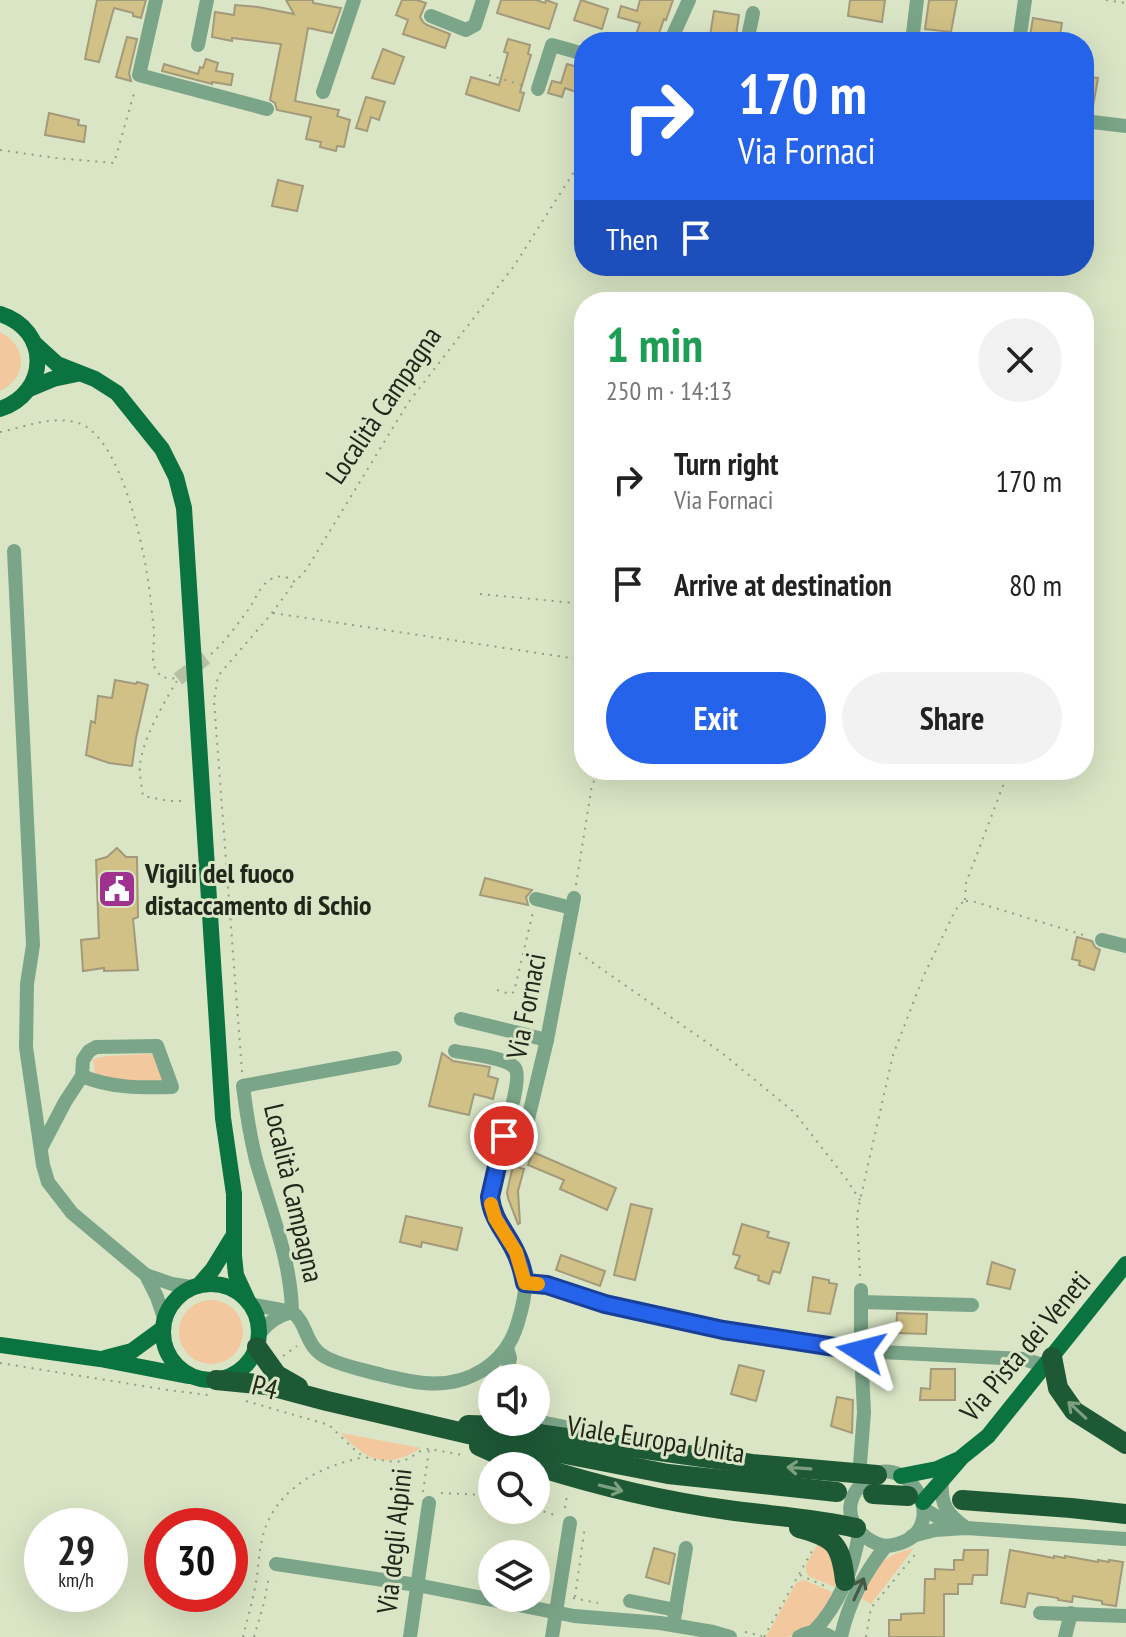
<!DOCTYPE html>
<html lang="en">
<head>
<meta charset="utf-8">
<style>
	body { margin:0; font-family:"PT Sans Narrow",sans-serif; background:#f2f2f2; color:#222; height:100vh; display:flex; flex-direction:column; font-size:30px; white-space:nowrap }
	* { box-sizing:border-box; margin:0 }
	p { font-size:26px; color:#767676 }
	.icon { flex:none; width:44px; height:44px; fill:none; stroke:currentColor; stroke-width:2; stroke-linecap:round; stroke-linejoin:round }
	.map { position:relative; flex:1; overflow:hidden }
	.side { position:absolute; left:574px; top:292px; width:520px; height:488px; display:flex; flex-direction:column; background:#fff; border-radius:32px; box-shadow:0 8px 32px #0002 }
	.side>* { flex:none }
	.hud { position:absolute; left:574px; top:32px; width:520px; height:244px; border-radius:32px; box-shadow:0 8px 32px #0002; background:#2563eb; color:#fff; overflow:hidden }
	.fabs { position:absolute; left:478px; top:1364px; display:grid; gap:16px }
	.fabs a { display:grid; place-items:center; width:72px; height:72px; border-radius:50%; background:#fff; box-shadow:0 8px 32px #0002; font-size:40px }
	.speed { position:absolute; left:24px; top:1508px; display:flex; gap:16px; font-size:40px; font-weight:700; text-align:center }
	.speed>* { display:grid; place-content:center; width:104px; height:104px; border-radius:50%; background:#fff; box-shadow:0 8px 32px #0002; line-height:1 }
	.speed small { font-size:20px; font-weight:400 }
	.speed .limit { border:12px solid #d22; background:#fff; color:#111 }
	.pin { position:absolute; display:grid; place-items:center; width:68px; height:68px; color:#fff; margin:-34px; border:4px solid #fff; border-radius:50%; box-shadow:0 2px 8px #0007 }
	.me { position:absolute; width:88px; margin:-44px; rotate:279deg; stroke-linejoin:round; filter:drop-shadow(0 0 6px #0008) }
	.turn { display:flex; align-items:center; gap:28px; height:168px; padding:0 32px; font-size:36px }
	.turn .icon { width:104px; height:104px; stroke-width:2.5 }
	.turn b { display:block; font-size:56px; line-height:68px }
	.then { display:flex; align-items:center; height:76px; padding:0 32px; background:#0003; gap:16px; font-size:30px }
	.round { display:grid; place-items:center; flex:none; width:84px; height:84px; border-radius:42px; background:#f2f2f2 }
	.overview { display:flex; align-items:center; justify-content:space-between; height:136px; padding:0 32px }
	h1 { font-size:48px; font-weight:700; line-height:60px; color:#1e9e55 }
	.action { display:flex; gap:16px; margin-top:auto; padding:16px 32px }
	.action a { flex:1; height:92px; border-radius:48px; background:#2563eb; color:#fff; font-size:32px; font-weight:700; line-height:92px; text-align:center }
	.action a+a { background:#f2f2f2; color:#222 }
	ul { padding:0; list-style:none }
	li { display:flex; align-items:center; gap:24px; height:104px; padding:0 32px }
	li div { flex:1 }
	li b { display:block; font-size:30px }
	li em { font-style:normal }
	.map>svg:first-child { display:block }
	.green { fill:#f3c89f }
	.building { fill:#d2c186; stroke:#a29a7b; stroke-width:2 }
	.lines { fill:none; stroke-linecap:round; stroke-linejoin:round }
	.minor-tunnel { stroke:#b4bfa3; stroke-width:14; stroke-dasharray:14 7; stroke-linecap:butt }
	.path { stroke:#949e85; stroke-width:2; stroke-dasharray:2 6; stroke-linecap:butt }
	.minor { stroke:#7ba588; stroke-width:14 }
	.major { stroke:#0a7340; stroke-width:16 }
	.highway { stroke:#1e5936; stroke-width:20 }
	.oneway { stroke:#7c9f7e }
	.oneway2 { stroke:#455946 }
	.route-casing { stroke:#184099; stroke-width:20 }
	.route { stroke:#2563eb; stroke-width:14 }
	.slow { stroke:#f59e0b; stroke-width:14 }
	.labels { text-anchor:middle; stroke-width:6; stroke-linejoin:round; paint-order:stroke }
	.street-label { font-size:28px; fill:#21261a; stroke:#d9e5c5 }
	.poi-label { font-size:28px; font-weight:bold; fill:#21261a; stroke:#d9e5c5; text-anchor:start }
</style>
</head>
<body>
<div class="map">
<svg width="1126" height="1637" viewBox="0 0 1126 1637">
	<rect width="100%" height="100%" fill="#d9e5c5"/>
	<g class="green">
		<path d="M0 332C28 345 28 378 0 391Z"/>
		<path d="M149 1054 155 1055 163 1083 112 1081 95 1074 93 1059 106 1056Z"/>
		<circle cx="211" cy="1332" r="32"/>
		<path d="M341 1433 421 1448C387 1469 367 1462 341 1433Z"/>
		<path d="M820 1540 827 1546 839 1574 835 1587 810 1577 806 1572V1565Z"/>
		<path d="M914 1548 871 1604 861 1598C877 1566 877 1558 914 1548Z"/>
		<path d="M804 1580 832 1592 825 1611 811 1626 788 1637H766L796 1583Z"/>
	</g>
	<g class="building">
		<path d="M97 0H146L141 18 133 16V13L114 8 99 62 85 59Z"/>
		<path d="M286 0H313V3L341 8 332 33 308 28 295 101 339 110 337 116 350 120 344 147 337 146 336 151 320 147 321 142 306 139 311 117 277 110 275 103 270 100 281 44 232 38V41L212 37 215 12 234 15 235 5 258 7 294 14Z"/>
		<path d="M402 0H417L426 3 420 17 423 22 427 25 450 34 445 48 403 34 408 20 396 15Z"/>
		<path d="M501 0H536L545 3 546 0 557 4 549 29 497 13Z"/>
		<path d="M581 0 608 9 602 29 574 20Z"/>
		<path d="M640 0H673L666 20 664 19 656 42 636 35 640 23 618 17 621 6 637 11Z"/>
		<path d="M850 0H885L882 22 848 16Z"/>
		<path d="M929 0H957L951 32 925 29Z"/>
		<path d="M714 11 739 15 735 42H709Z"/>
		<path d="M1033 18 1062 23 1059 42H1029Z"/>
		<path d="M127 37 137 39 129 73 131 81 116 77Z"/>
		<path d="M508 39 530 45 528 54 531 55 520 92 524 93 519 111 466 94 471 77 499 85 508 53 504 52Z"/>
		<path d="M383 49 404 57 394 84 372 78Z"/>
		<path d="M206 59 218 63 216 71 233 74 231 85 212 82V84L162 71 164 64 198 74 200 67 203 68Z"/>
		<path d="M567 64 584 69V76L579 93 565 88 562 97 548 93 552 81 561 83Z"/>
		<path d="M1084 76 1098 78 1092 112 1084 111Z"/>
		<path d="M366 97 385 102 379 120 371 117 367 131 356 128Z"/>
		<path d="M49 113 79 120 78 125 86 126 84 142 45 135Z"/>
		<path d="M278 180 303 186 297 211 272 206Z"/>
		<path d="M115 680 136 684 137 682 148 685 136 738 132 766 109 763 86 755 91 721 95 723 98 696 112 698Z"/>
		<path d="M117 848 126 857H137L138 917 133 919 138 970 104 971V968L83 971 81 940 99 938 96 860 107 857Z"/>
		<path d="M485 878 532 890 526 897 528 905 480 895Z"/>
		<path d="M1077 937 1092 941 1095 947 1100 950 1094 970 1079 965 1080 961 1072 959Z"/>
		<path d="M442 1053 453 1061 490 1067 488 1076 498 1079 493 1099 474 1094 469 1115 429 1106Z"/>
		<path d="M533 1152 616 1188 607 1210 560 1189 564 1180 528 1165Z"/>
		<path d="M513 1166 524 1169 518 1191 520 1223 518 1224 508 1198 507 1192Z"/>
		<path d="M631 1204 652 1209 635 1280 614 1275Z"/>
		<path d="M406 1216 462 1228 457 1250 422 1242 421 1247 400 1242Z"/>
		<path d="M742 1224 769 1232 767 1237 789 1243 780 1273 773 1271 769 1284 758 1280 759 1276 735 1268 740 1256 733 1254Z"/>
		<path d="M561 1255 605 1271 600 1286 556 1270Z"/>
		<path d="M992 1262 1015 1270 1010 1289 987 1284Z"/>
		<path d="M813 1277 829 1280V1283L837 1284 830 1314 808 1311Z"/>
		<path d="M897 1313 927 1314 926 1334 896 1333Z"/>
		<path d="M739 1365 764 1371 756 1401 731 1394Z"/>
		<path d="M931 1369H955V1400H920L921 1388 930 1389Z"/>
		<path d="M837 1397 853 1400 852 1433 831 1426Z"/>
		<path d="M654 1548 675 1554 669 1584 646 1577Z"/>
		<path d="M964 1550H988L987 1575H973L972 1584H958V1594H944V1637H889V1620H901V1614L924 1613 925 1579H935V1569L954 1570V1560H963Z"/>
		<path d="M1010 1550 1054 1558V1556L1065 1558V1556L1098 1562V1560L1109 1562V1560L1123 1562 1116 1606 1102 1604V1601L1073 1596 1072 1602 1058 1600V1598L1028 1593 1025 1607 1001 1603Z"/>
	</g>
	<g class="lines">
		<path class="minor-tunnel" d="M178 679 211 654"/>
		<g class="path">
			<path d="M1106 0 1126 3"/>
			<path d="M489 75 525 86"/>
			<path d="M0 150 56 158 114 163 135 90"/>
			<path d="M0 432C26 427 51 415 78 423 123 436 148 563 151 605 152 615 154 625 154 635 154 645 152 658 154 666 156 670 159 673 161 677L178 679C164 703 143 737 140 765 139 775 142 786 143 796L169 801H187"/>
			<path d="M480 594 584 604"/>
			<path d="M273 613 584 660"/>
			<path d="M211 654C225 642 237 625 248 610 255 600 261 584 271 579 281 574 287 577 295 582L306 570 408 403 514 266 584 156"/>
			<path d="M576 885 592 785 600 770"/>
			<path d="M965 900 966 883 1009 770"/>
			<path d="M966 901H972L1087 936"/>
			<path d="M579 953 722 1053 794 1112 847 1180 860 1200"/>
			<path d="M497 990 510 994 514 992 533 912"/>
			<path d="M242 1072 214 701 218 676 272 613 294 583"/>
			<path d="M860 1276 857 1215 860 1200 893 1055 924 975 955 911 960 904 965 901"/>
			<path d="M283 1356 297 1346"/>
			<path d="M0 1363 168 1390 208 1395"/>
			<path d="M246 1401 329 1425 358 1453 370 1459 397 1462 408 1459 422 1450 429 1449 463 1455"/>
			<path d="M423 1492 429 1450"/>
			<path d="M441 1493 484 1495 492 1497"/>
			<path d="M565 1508 567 1495"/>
			<path d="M536 1509 558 1516"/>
			<path d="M800 1575 827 1587"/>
			<path d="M575 1597 585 1526"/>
			<path d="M573 1598 598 1603"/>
			<path d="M745 1632 762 1636"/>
			<path d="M243 1637C248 1617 254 1596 257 1576 259 1559 260 1542 266 1526 282 1485 324 1465 365 1457"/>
			<path d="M254 1637 264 1603 269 1577"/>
			<path d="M764 1637 812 1551"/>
			<path d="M866 1637 871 1608 918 1551"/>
		</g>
		<g class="minor">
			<path d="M156 0 139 75 267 109"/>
			<path d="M431 16 466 30 475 25 483 0"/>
			<path d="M670 42 689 0"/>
			<path d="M747 42 753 13"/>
			<path d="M912 42 917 0"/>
			<path d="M1019 42 1025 0"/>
			<path d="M198 45 207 0"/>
			<path d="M538 89 552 45 584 54"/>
			<path d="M323 92 354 0"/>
			<path d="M1084 121 1126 126"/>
			<path d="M14 551 33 945 27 984 26 1047 43 1165 48 1182 72 1213 146 1275 157 1297 164 1318"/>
			<path d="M536 899 572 908"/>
			<path d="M1102 940 1126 946"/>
			<path d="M461 1019 547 1040"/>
			<path d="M455 1051C468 1054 507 1057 515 1068 522 1077 507 1124 504 1136"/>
			<path d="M41 1148 65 1102 82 1076 83 1060 89 1051 96 1047 157 1046 172 1087C142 1088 110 1088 82 1076"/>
			<path d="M146 1275 172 1284 191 1287"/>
			<path d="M525 1283 547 1285 605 1304 723 1330 861 1351 1024 1359 1045 1366"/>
			<path d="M861 1302 972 1305"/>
			<path d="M250 1304 292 1312"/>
			<path d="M292 1312C309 1324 303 1347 329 1359 346 1367 364 1370 382 1375 396 1378 410 1382 424 1383 467 1387 506 1365 518 1322 522 1309 526 1293 525 1280 520 1250 493 1228 491 1202 489 1186 501 1153 504 1136L523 1140 547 1040 574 898"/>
			<path d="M292 1312C291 1259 270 1210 256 1160 250 1136 246 1110 243 1086L395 1058"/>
			<path d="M259 1334C269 1322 277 1316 292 1312"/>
			<path d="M506 1378 510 1358 507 1348"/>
			<path d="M536 1421 590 1432"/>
			<path d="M857 1472 860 1464 864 1412 861 1351V1290"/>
			<path d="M942 1480C940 1505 947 1514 966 1528"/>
			<path d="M924 1509 946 1522 958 1526"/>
			<path d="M912 1536 935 1530 966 1528 1126 1539"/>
			<path d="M276 1564 417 1585 574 1616 660 1623 713 1632 730 1637"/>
			<path d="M630 1601 676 1610"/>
			<path d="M1040 1613 1126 1616"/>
			<path d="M673 1625 686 1548"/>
			<path d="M813 1632C838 1607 854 1568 859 1533"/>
			<path d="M410 1637 429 1503"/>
			<path d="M552 1637 570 1523"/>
			<path d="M799 1637C810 1631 821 1631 831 1637"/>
			<path d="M841 1637C848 1604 865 1572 886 1546 964 1538 903 1433 859 1487 838 1512 858 1541 886 1546"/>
			<path d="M1065 1637 1071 1613"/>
		</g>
		<g class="major">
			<path d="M0 314C51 330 49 393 0 409"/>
			<path d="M34 343 57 364 95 379 117 393 162 449 176 477 184 508 223 1118 234 1194V1256L236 1275 248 1301"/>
			<path d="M29 389 53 379 77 374"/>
			<circle cx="211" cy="1332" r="48"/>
			<path d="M200 1284 213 1269 232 1238"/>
			<path d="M0 1345 100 1359 188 1376"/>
			<path d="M105 1358 132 1351 162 1329"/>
			<path d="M901 1476 937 1469 957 1460"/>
			<path d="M923 1502 962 1457 988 1436 1126 1264"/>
		</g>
		<g class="highway">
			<path d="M257 1347 277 1375 298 1387"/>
			<path d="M1052 1357 1058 1388 1074 1411 1126 1444"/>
			<path d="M216 1380 267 1385 327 1401 494 1440 668 1474 837 1492"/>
			<path d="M468 1425 503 1426 545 1435 752 1464 877 1475"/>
			<path d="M479 1446 499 1455 535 1466"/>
			<path d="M536 1466C599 1486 662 1501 728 1510 771 1516 814 1518 856 1528"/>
			<path d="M873 1494 908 1496"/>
			<path d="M962 1500 1071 1508 1126 1514"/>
			<path d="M799 1528C834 1537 841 1544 845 1581"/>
		</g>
	</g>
	<defs><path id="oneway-shaft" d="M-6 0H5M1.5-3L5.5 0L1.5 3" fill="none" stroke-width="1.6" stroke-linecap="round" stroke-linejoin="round" transform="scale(2)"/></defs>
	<g class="oneway">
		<use href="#oneway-shaft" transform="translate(1077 1410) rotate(-137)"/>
		<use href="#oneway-shaft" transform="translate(799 1468) rotate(-176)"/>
		<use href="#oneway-shaft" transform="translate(611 1488) rotate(14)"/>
	</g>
	<use class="oneway2" href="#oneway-shaft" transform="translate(859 1589) rotate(-65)"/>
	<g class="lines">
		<defs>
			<path id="route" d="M504 1136 490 1197C492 1219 506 1232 515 1251 520 1261 523 1272 525 1283L547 1285 605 1304 723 1330 861 1351"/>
		</defs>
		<use href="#route" class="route-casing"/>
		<use href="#route" class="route"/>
		<path class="slow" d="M491 1204 495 1218 516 1252 525 1283 538 1284"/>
	</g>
	<defs>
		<symbol id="civic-square" viewBox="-11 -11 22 22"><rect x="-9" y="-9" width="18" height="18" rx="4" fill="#9f318f" stroke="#d9e5c5"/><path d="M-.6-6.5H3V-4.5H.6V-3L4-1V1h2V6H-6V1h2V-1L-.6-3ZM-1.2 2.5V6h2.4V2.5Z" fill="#fff"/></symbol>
	</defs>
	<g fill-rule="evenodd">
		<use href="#civic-square" x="95" y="867" width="44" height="44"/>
	</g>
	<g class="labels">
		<g class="street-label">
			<text transform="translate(383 405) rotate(-56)" y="10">Località Campagna</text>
			<text transform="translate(526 1006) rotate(-79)" y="10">Via Fornaci</text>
			<text transform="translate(294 1193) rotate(77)" y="10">Località Campagna</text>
			<text transform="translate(1025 1346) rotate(-50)" y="10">Via Pista dei Veneti</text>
			<text transform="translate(265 1387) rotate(15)" y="10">P4</text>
			<text transform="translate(656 1439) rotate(9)" y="10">Viale Europa Unita</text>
			<text transform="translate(394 1541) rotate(-84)" y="10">Via degli Alpini</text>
		</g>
		<g class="poi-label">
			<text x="145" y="883">Vigili del fuoco<tspan x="145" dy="32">distaccamento di Schio</tspan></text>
		</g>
	</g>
</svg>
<div class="fabs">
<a><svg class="icon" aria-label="sound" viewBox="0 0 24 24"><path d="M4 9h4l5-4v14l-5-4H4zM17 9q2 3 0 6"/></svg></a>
<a><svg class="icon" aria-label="search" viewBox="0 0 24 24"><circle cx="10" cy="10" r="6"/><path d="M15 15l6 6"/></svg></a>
<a><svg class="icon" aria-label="layers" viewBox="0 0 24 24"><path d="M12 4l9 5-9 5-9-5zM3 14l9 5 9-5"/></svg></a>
</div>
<div class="speed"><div>29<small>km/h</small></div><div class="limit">30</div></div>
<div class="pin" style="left:504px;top:1136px;background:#d93025"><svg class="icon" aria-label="arrive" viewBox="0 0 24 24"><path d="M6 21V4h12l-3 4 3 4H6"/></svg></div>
<svg class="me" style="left:861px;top:1351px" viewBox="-20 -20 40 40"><path d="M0-17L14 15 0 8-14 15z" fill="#2563eb" stroke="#fff" stroke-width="4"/></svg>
<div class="hud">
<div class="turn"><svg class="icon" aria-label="right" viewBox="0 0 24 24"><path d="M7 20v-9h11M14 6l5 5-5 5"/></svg><div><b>170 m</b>Via Fornaci</div></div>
<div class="then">Then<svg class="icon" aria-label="arrive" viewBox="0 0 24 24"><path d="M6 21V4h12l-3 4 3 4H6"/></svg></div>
</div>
<section class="side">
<div class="overview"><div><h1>1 min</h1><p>250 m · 14:13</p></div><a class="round"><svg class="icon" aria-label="close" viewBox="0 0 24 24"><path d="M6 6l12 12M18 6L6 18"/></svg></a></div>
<ul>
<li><svg class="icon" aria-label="right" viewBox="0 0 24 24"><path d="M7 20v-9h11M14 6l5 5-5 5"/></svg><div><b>Turn right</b><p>Via Fornaci</p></div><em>170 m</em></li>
<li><svg class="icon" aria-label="arrive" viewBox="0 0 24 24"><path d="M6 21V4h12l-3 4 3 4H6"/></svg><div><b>Arrive at destination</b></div><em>80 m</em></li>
</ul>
<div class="action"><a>Exit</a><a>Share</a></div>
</section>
</div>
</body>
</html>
